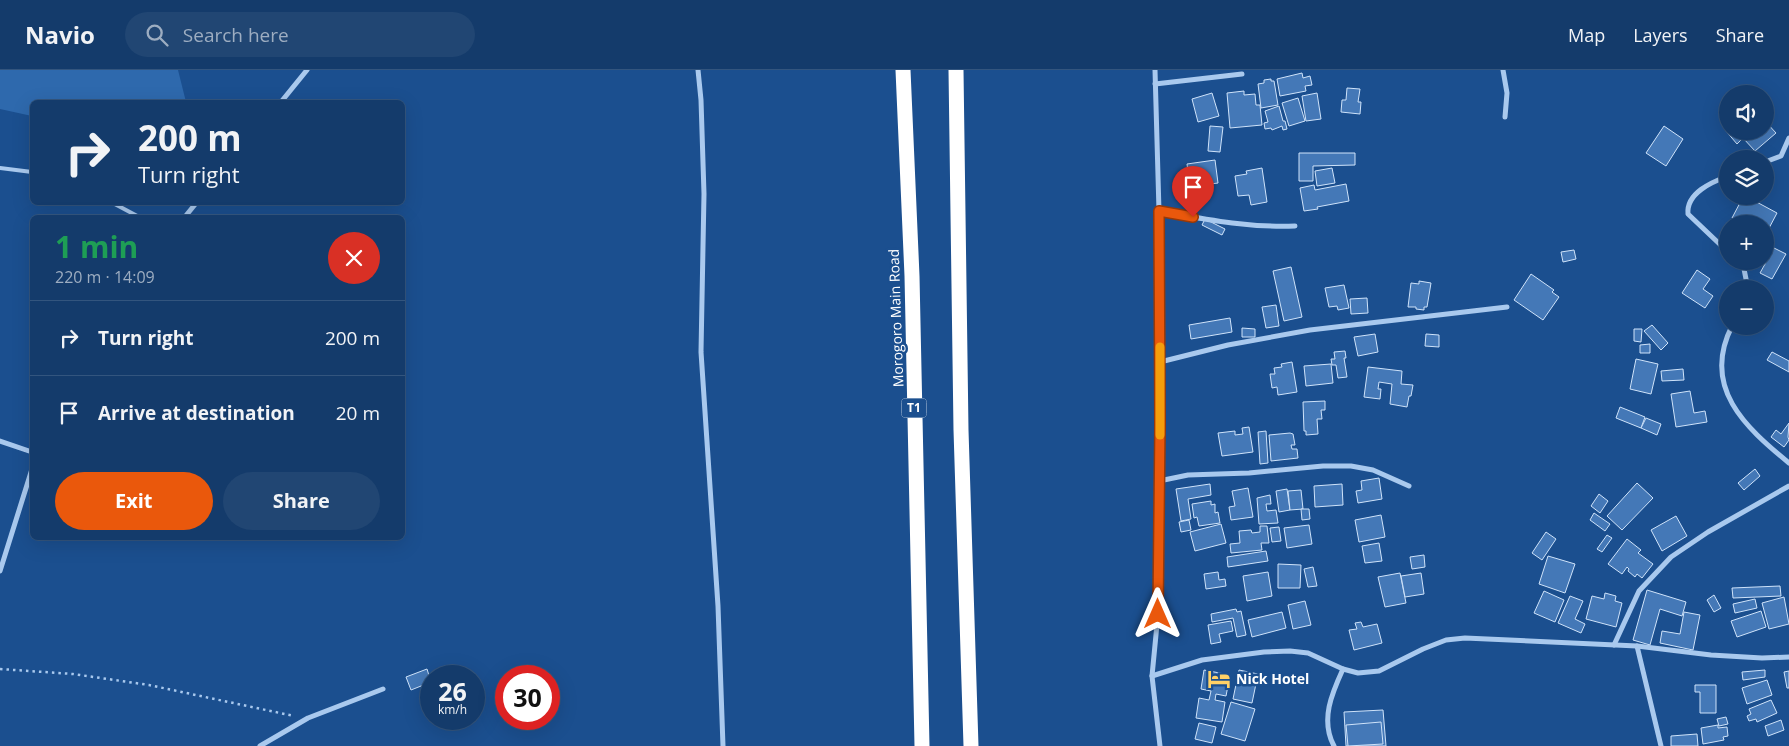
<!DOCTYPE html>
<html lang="en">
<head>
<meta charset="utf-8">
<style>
	body { margin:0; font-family:"Open Sans",sans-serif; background:#214673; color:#f1f3f6; height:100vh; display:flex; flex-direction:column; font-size:19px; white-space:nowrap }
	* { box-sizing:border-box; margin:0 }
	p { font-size:16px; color:#9dadc1 }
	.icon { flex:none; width:28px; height:28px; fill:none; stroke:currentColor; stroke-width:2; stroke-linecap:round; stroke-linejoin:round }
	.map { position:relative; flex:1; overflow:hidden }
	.side { position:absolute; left:30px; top:145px; width:375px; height:325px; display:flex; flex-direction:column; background:#143b6b; border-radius:8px; box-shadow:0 5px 20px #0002,0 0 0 1px #33557e }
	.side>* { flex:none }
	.banner { position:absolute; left:30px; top:30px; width:375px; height:105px; border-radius:8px; box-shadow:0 5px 20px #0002,0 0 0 1px #33557e; background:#143b6b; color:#f1f3f6; overflow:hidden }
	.buttons { position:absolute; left:1719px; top:15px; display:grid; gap:10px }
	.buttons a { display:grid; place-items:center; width:55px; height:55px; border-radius:50%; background:#143b6b; box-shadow:0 5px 20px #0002,0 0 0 1px #33557e; font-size:25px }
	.speed { position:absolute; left:420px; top:595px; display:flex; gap:10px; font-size:25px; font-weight:700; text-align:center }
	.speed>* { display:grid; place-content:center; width:65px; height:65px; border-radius:50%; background:#143b6b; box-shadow:0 5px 20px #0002,0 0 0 1px #33557e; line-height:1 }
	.speed small { font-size:12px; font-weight:400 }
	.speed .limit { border:8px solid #d22; background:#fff; color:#111 }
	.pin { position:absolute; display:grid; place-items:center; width:42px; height:42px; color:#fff; margin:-51px -21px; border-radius:50% 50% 50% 0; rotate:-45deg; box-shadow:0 0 5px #0007 }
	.pin .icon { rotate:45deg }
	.me { position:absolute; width:55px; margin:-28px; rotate:0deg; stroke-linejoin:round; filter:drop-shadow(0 0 4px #0008) }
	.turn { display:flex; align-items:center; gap:18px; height:105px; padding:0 25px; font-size:22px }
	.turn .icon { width:65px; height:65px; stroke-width:2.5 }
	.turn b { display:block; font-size:35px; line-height:42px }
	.round { display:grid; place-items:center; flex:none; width:52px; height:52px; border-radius:26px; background:#214673 }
	.head { display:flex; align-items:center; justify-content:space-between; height:85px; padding:0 25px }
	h1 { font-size:30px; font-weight:700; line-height:38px; color:#1e9e55 }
	.primary-button { display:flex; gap:10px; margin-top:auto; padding:10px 25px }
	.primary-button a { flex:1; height:58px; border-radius:30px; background:#ea580c; color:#fff; font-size:20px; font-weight:700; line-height:58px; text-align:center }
	.primary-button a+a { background:#214673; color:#f1f3f6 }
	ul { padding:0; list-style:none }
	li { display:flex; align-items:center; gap:15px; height:75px; padding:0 25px; border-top:1px solid #33557e }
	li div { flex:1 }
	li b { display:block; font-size:19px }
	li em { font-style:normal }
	header { display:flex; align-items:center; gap:30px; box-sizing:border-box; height:70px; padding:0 25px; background:#143b6b; border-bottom:1px solid #33557e }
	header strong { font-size:24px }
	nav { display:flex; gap:28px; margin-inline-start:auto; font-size:18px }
	.search { width:350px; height:45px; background:#214673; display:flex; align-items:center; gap:12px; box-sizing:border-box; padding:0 18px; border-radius:28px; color:#9dadc1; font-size:19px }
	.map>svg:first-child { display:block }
	.green { fill:#2e69ad }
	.building { fill:#4478b7; stroke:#cfe3fa }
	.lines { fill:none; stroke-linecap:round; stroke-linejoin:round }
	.path { stroke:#a9c9ee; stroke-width:2.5; stroke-dasharray:2.5 4; stroke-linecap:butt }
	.lane { stroke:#a9c9ee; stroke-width:4 }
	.street { stroke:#a9c9ee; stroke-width:5 }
	.highway { stroke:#fff; stroke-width:15 }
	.route-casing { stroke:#983908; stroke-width:12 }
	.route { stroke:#ea580c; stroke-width:9 }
	.slow { stroke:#f59e0b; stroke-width:9 }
	.labels { text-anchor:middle; stroke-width:5; stroke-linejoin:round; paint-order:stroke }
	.shield { fill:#1b4f8f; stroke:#bbcadd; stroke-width:1 }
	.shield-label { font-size:12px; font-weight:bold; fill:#fff }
	.street-label { font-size:14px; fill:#fff; stroke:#1b4f8f }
	.poi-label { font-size:14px; font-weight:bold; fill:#fff; stroke:#1b4f8f; text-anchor:start }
</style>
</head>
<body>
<header>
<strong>Navio</strong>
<div class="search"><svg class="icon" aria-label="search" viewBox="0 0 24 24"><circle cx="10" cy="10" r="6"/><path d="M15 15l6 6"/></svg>Search here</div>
<nav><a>Map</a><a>Layers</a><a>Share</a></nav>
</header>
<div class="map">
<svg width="1789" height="676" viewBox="0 0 1789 676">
	<rect width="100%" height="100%" fill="#1b4f8f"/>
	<path class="green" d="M0 0H178L186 32H32V46L0 39Z"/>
	<g class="building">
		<path d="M1302 3 1303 8 1310 6 1312 15 1305 16 1306 21 1280 26 1277 9Z"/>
		<path d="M1271 9V11H1274L1278 35 1261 38 1258 14 1264 13V10Z"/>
		<path d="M1347 18 1360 19 1358 32H1361L1360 44 1341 42 1342 30H1346Z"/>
		<path d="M1244 21V25L1255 24 1256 35H1260L1262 55 1230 58 1227 23Z"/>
		<path d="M1212 23 1219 46 1198 52 1192 29Z"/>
		<path d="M1317 23 1321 49 1306 51 1302 26Z"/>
		<path d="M1298 28 1305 51 1289 56 1282 33Z"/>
		<path d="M1279 36 1283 51H1285L1287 59 1283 60 1282 56 1272 60 1271 58 1265 59 1264 53 1268 52 1265 41Z"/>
		<path d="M1765 51 1776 63 1755 81 1743 68 1737 74 1726 61 1728 60V61H1765Z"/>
		<path d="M1210 56 1223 57 1220 82 1208 81Z"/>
		<path d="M1664 56 1683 69 1666 96 1646 83Z"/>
		<path d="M1299 83H1355V95L1313 96V111H1299Z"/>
		<path d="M1215 90 1218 113 1190 117 1187 94Z"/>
		<path d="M1262 98 1267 132 1251 135 1249 125 1238 126 1235 106 1247 104 1246 101Z"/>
		<path d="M1332 98 1335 113 1317 116 1315 101Z"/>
		<path d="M1346 114 1349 131 1317 137 1318 139 1304 141 1300 118 1314 115 1315 120Z"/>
		<path d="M1742 129 1749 133 1751 129 1777 143 1767 162 1765 161V154H1737L1738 151 1732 148Z"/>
		<path d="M1205 149 1225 159 1222 165 1202 155Z"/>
		<path d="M1774 178 1786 184 1772 209 1760 203Z"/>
		<path d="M1574 180 1576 189 1563 192 1561 182Z"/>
		<path d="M1291 197 1302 247 1284 251 1273 201Z"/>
		<path d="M1697 200 1710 209 1703 219 1713 226 1705 238 1682 223Z"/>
		<path d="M1531 204 1554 220 1552 222 1559 227 1543 250 1514 230Z"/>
		<path d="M1419 211 1431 213 1427 237H1424V240L1416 239V237H1408L1411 213 1419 214Z"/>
		<path d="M1344 215 1349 238 1338 240 1337 236 1329 237 1325 218Z"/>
		<path d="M1367 228 1368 243 1351 244 1350 229Z"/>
		<path d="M1276 235 1279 256 1266 258 1262 237Z"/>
		<path d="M1230 248 1232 262 1191 269 1189 255Z"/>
		<path d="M1652 255 1668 273 1661 280 1644 261Z"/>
		<path d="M1242 258 1255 259V267H1242Z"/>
		<path d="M1634 259H1642L1641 272 1634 271Z"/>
		<path d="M1375 264 1378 282 1358 286 1354 267Z"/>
		<path d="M1426 264 1439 265V277L1425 276Z"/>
		<path d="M1650 274V283H1640V275Z"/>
		<path d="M1345 281 1346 288H1344L1347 307 1338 308 1336 295H1332L1331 289H1335L1334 282Z"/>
		<path d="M1772 282 1789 291V302L1767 290Z"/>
		<path d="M1636 289 1658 294 1651 324 1630 319Z"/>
		<path d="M1292 292 1297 322 1278 325 1277 317 1272 318 1270 304H1275L1274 298 1282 297 1281 294Z"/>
		<path d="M1331 294 1333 313 1306 316 1304 296Z"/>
		<path d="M1368 297 1402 301 1401 314 1413 315 1411 326H1409L1407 337 1390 334 1392 314 1379 312 1378 319H1381L1380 329 1364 327Z"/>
		<path d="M1683 299 1684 310 1662 311 1661 301Z"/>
		<path d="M1690 321 1694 343 1705 341 1707 352 1676 357 1671 324Z"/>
		<path d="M1325 331V340H1321L1322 349H1317L1318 364 1306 365V361H1304L1303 332Z"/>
		<path d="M1620 337 1645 347 1641 358 1616 348Z"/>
		<path d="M1646 348 1661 354 1657 365 1641 358Z"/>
		<path d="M1789 353 1788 367 1789 370 1784 377 1771 367 1776 360 1781 364Z"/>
		<path d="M1249 357 1253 382 1222 386 1218 363 1235 361V365L1243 364 1242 358Z"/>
		<path d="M1266 361 1268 393 1260 394 1258 362Z"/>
		<path d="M1290 363 1293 364 1295 375H1291L1292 379H1297L1298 388 1271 391 1269 365Z"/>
		<path d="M1755 399 1760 406 1744 420 1738 413Z"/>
		<path d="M1379 408 1382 429 1358 433 1356 421 1362 420 1361 411Z"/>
		<path d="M1637 413 1653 428 1622 460 1607 446Z"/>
		<path d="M1210 414 1211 425 1188 429 1191 449 1181 451 1176 419Z"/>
		<path d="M1342 414 1343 435 1315 437 1314 416Z"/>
		<path d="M1248 418 1253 447 1231 450 1229 437 1235 436 1232 421Z"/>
		<path d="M1287 419 1290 440 1279 442 1276 421Z"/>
		<path d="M1301 420 1303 439 1290 440 1288 421Z"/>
		<path d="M1599 424 1608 431 1600 443 1591 436Z"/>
		<path d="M1270 425 1271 434H1266L1267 441 1276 440 1278 453 1259 454 1257 428Z"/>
		<path d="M1211 431V435L1215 434V443L1218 442 1220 453 1199 456 1197 447 1194 448 1192 434Z"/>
		<path d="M1301 439H1309L1310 449 1302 450Z"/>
		<path d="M1594 443 1610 454 1605 461 1590 450Z"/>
		<path d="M1381 445 1385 467 1359 472 1355 450Z"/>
		<path d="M1676 446 1687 466 1662 481 1651 460Z"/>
		<path d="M1189 450 1191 460 1181 462 1179 452Z"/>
		<path d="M1221 454 1226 473 1195 481 1190 462Z"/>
		<path d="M1309 455 1312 474 1287 478 1284 458Z"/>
		<path d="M1260 456H1267L1269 473H1261L1262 480 1231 483 1230 474 1240 473 1239 461 1251 460 1252 463 1260 462Z"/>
		<path d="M1279 457 1281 471 1272 472 1270 458Z"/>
		<path d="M1546 462 1556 469 1542 490 1532 483Z"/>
		<path d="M1607 465 1612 468 1602 482 1597 479Z"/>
		<path d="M1627 469 1641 480 1638 483 1653 494 1642 508 1637 504 1635 507 1628 501 1629 499 1627 497 1622 504 1608 494Z"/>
		<path d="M1379 473 1382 491 1365 493 1362 476Z"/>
		<path d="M1266 481 1268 491 1228 497 1227 487Z"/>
		<path d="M1424 485 1425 497 1412 499 1410 487Z"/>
		<path d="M1548 486 1575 494 1565 523 1539 514Z"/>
		<path d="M1278 494 1301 495 1300 518H1278Z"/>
		<path d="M1313 497 1317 516 1308 517 1304 499Z"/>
		<path d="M1218 502 1219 510 1225 509 1226 516 1206 519 1204 504Z"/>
		<path d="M1268 502 1272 526 1247 531 1243 506Z"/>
		<path d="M1400 503 1406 533 1385 537 1378 507Z"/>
		<path d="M1421 503 1424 524 1405 527 1401 506Z"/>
		<path d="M1780 516 1781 526 1733 528 1732 518Z"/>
		<path d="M1647 520 1686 532 1682 546 1660 539 1650 575 1633 570Z"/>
		<path d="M1544 521 1564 530 1555 552 1534 543Z"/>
		<path d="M1605 523 1616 526 1615 531 1622 533 1616 557 1586 549 1592 526 1604 529Z"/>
		<path d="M1714 525 1721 538 1714 542 1707 530Z"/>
		<path d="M1570 526 1583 531 1575 549 1585 554 1581 563 1558 553Z"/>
		<path d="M1784 527 1789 554 1769 559 1762 533Z"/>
		<path d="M1755 529 1757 538 1735 543 1733 534Z"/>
		<path d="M1305 531 1311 555 1293 559 1288 535Z"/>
		<path d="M1236 539 1237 542 1241 541 1246 565 1237 567 1233 548 1212 552 1211 544Z"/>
		<path d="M1761 541 1766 557 1737 567 1731 551Z"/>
		<path d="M1282 542 1286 558 1252 567 1248 550Z"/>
		<path d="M1684 542 1700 545 1693 580 1660 573 1662 561 1680 564Z"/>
		<path d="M1231 551 1233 561 1219 564 1221 572 1211 574 1208 555Z"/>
		<path d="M1361 552 1363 557 1377 554 1382 573 1354 580 1349 560 1357 559 1355 553Z"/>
		<path d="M427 599 431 612 411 620 406 607Z"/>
		<path d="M1204 600 1230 605 1226 626 1216 624 1215 630 1225 632 1222 652 1196 648 1199 628 1209 630 1211 621 1201 619Z"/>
		<path d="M1239 600 1258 604 1252 633 1233 629Z"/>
		<path d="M1765 600V607L1743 610 1742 602Z"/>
		<path d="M1789 601V618H1787L1784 602Z"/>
		<path d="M1767 610 1772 625 1747 634 1742 618Z"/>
		<path d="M1695 615H1716V643H1700V622H1695Z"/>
		<path d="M1771 630 1777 643 1757 652 1756 649 1749 651 1747 646 1751 644 1749 639Z"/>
		<path d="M1231 632 1255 639 1245 671 1221 664Z"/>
		<path d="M1383 640 1386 676H1346L1344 642Z"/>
		<path d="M1726 647 1728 654 1719 656 1717 649Z"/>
		<path d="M1781 650 1784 660 1768 666 1765 656Z"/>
		<path d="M1381 652 1383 674 1348 676 1346 655Z"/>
		<path d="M1199 653 1216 657 1212 673 1195 669Z"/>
		<path d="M1718 655V658L1727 657 1728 666 1723 667 1724 670 1703 674 1701 658Z"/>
		<path d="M1697 664 1698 676H1671V666Z"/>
	</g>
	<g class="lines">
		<path class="path" d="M0 599 73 604 149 615 294 646"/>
		<g class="lane">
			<path d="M0 98 32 102"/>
			<path d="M111 132 141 148"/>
		</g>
		<g class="street">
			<path d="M698 0 701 30 704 124 701 282 718 536 723 676"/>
			<path d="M1155 0 1159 141 1160 354 1158 544 1152 606 1160 676"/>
			<path d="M1503 0 1507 23 1505 47"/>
			<path d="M1155 14 1242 4"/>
			<path d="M281 32 307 0"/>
			<path d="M1765 92 1781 86 1789 68"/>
			<path d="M1728 106C1712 112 1686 123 1688 144L1728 182"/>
			<path d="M1159 141C1204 149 1249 158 1295 156"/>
			<path d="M184 148 197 132"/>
			<path d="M1736 191 1744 199 1748 219"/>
			<path d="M1732 256C1701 317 1745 357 1789 393"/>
			<path d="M1160 292 1228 275 1310 260 1507 237"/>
			<path d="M0 371 32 382"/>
			<path d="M1159 411 1188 405 1249 403 1323 396H1351L1373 400 1409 416"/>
			<path d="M0 501 32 399"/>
			<path d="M1614 575 1639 521 1671 487 1708 462 1789 416"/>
			<path d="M1637 576 1661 676"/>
			<path d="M1152 606 1202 590 1264 582 1290 581 1308 583 1343 599 1358 603 1379 601 1423 579 1446 570 1465 568 1637 576 1711 585 1762 588 1789 587"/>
			<path d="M260 676 308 648 383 619"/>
			<path d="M1334 676C1320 650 1332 623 1343 599"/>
		</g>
		<g class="highway">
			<path d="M903 0 912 206 922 676"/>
			<path d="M956 0 961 360 971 676"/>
		</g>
	</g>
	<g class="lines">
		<defs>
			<path id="route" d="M1158 544 1160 354 1159 141 1193 147"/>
		</defs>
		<use href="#route" class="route-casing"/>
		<use href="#route" class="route"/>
		<path class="slow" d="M1160 277V365"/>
	</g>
	<defs>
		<symbol id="hotel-bare" viewBox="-9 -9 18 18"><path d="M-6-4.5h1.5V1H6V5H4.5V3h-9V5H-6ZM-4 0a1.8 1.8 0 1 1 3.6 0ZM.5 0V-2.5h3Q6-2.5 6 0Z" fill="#ffd166" stroke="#1b4f8f" stroke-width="2.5" paint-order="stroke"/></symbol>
	</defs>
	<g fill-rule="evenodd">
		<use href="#hotel-bare" x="1203" y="593" width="32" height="32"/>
	</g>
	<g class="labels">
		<rect class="shield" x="901.5" y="328.5" width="25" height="19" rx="4"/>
		<g class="shield-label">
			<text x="914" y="342">T1</text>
		</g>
		<g class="street-label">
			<text transform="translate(896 248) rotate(-92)" y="5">Morogoro Main Road</text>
		</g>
		<g class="poi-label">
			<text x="1236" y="614">Nick Hotel</text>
		</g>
	</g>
</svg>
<div class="buttons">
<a><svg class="icon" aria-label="sound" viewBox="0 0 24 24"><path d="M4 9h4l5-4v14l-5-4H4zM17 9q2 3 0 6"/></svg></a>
<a><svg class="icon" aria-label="layers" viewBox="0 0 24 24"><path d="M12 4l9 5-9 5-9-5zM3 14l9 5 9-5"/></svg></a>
<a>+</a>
<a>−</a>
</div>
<div class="speed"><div>26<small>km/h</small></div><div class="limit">30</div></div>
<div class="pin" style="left:1193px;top:147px;background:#d93025"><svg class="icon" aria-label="arrive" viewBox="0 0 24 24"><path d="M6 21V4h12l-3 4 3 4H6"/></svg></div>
<svg class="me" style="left:1158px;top:544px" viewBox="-20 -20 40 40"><path d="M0-17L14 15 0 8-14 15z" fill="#ea580c" stroke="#fff" stroke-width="4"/></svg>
<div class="banner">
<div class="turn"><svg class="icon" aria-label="right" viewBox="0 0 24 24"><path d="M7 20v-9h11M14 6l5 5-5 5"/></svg><div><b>200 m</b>Turn right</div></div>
</div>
<section class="side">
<div class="head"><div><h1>1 min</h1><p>220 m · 14:09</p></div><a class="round" style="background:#d93025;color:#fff"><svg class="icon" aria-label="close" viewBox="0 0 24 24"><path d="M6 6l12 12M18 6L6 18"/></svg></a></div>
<ul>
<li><svg class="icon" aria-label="right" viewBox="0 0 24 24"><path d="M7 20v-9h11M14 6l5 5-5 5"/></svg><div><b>Turn right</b></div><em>200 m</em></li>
<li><svg class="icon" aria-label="arrive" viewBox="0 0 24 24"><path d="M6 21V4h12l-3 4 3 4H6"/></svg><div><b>Arrive at destination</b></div><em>20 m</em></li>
</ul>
<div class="primary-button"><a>Exit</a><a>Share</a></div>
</section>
</div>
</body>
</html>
